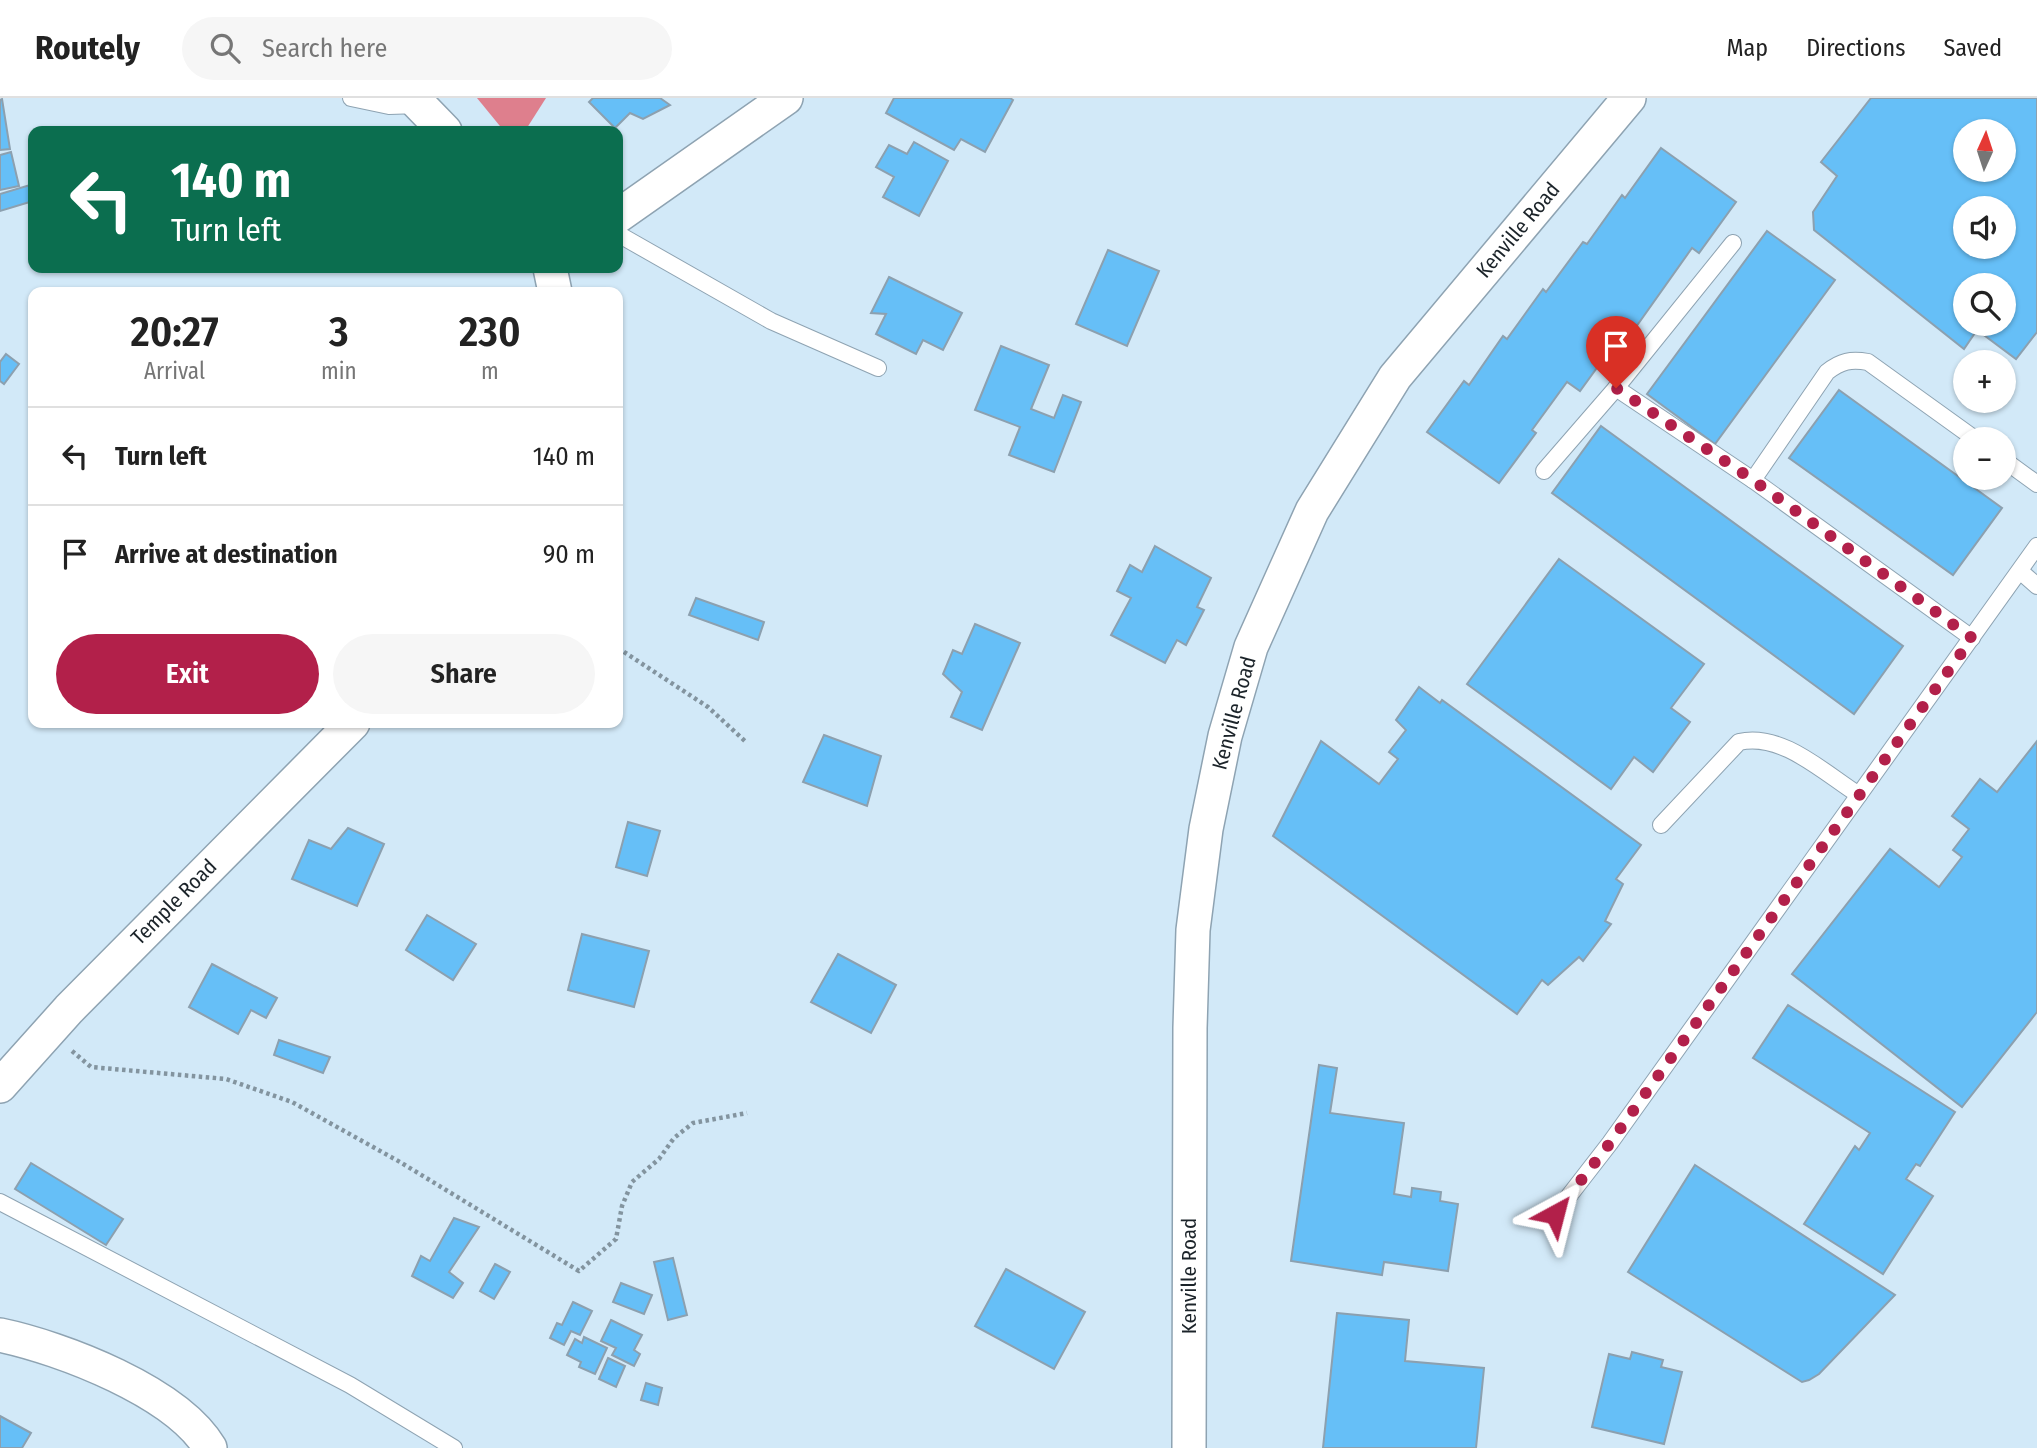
<!DOCTYPE html>
<html lang="en">
<head>
<meta charset="utf-8">
<style>
	body { margin:0; font-family:"Fira Sans Condensed",sans-serif; background:#f6f6f6; color:#222; height:100vh; display:flex; flex-direction:column; font-size:26px; white-space:nowrap }
	* { box-sizing:border-box; margin:0 }
	p { font-size:23px; color:#767676 }
	.icon { flex:none; width:38px; height:38px; fill:none; stroke:currentColor; stroke-width:2; stroke-linecap:round; stroke-linejoin:round }
	.map { position:relative; flex:1; overflow:hidden }
	.sheet { position:absolute; left:28px; top:189px; width:595px; height:441px; display:flex; flex-direction:column; background:#fff; border-radius:14px; box-shadow:0 2px 5px #0004 }
	.sheet>* { flex:none }
	.top-card { position:absolute; left:28px; top:28px; width:595px; height:147px; border-radius:14px; box-shadow:0 2px 5px #0004; background:#0b6e4f; color:#fff; overflow:hidden }
	.needle { width:46px; rotate:3deg }
	.buttons { position:absolute; left:1953px; top:21px; display:grid; gap:14px }
	.buttons a { display:grid; place-items:center; width:63px; height:63px; border-radius:50%; background:#fff; box-shadow:0 2px 5px #0004; font-size:35px }
	.pin { position:absolute; display:grid; place-items:center; width:60px; height:60px; color:#fff; margin:-72px -30px; border-radius:50% 50% 50% 0; rotate:-45deg; box-shadow:0 0 7px #0007 }
	.pin .icon { rotate:45deg }
	.me { position:absolute; width:77px; margin:-38px; rotate:38deg; stroke-linejoin:round; filter:drop-shadow(0 0 5px #0008) }
	.turn { display:flex; align-items:center; gap:24px; height:147px; padding:0 28px; font-size:32px }
	.turn .icon { width:91px; height:91px; stroke-width:2.5 }
	.turn b { display:block; font-size:49px; line-height:60px }
	.eta { display:flex; justify-content:space-evenly; align-items:center; height:119px; text-align:center }
	.eta b { font-size:42px; font-weight:600; line-height:49px }
	.cta { display:flex; gap:14px; margin-top:auto; padding:14px 28px }
	.cta a { flex:1; height:80px; border-radius:42px; background:#b2204a; color:#fff; font-size:28px; font-weight:600; line-height:80px; text-align:center }
	.cta a+a { background:#f6f6f6; color:#222 }
	ul { padding:0; list-style:none }
	li { display:flex; align-items:center; gap:21px; height:98px; padding:0 28px; border-top:2px solid #e0e0e0 }
	li div { flex:1 }
	li b { display:block; font-size:26px }
	li em { font-style:normal }
	header { display:flex; align-items:center; gap:42px; box-sizing:border-box; height:98px; padding:0 35px; background:#fff; border-bottom:2px solid #e0e0e0 }
	header strong { font-size:33px }
	nav { display:flex; gap:38px; margin-inline-start:auto; font-size:24px }
	.search { width:490px; height:63px; background:#f6f6f6; display:flex; align-items:center; gap:18px; box-sizing:border-box; padding:0 24px; border-radius:38px; color:#767676; font-size:26px }
	.map>svg:first-child { display:block }
	.forest { fill:#de7f8d }
	.building { fill:#66bff7; stroke:#8ca0af; stroke-width:2; fill-rule:evenodd }
	.lines { fill:none; stroke-linecap:round; stroke-linejoin:round }
	.lane-casing { stroke:#8ea3b2; stroke-width:18 }
	.street-casing { stroke:#8ea3b2; stroke-width:36 }
	.path { stroke:#83949f; stroke-width:4.5; stroke-dasharray:3.5 3.5; stroke-linecap:butt }
	.lane { stroke:#fff; stroke-width:16 }
	.street { stroke:#fff; stroke-width:33 }
	.route { stroke:#b2204a; stroke-width:12; stroke-dasharray:0 21.6 }
	.labels { text-anchor:middle; stroke-width:7; stroke-linejoin:round; paint-order:stroke }
	.street-label { font-size:21px; fill:#1b2329; stroke:#fff }
</style>
</head>
<body>
<header>
<strong>Routely</strong>
<div class="search"><svg class="icon" aria-label="search" viewBox="0 0 24 24"><circle cx="10" cy="10" r="6"/><path d="M15 15l6 6"/></svg>Search here</div>
<nav><a>Map</a><a>Directions</a><a>Saved</a></nav>
</header>
<div class="map">
<svg width="2037" height="1350" viewBox="0 0 2037 1350">
	<rect width="100%" height="100%" fill="#d2e9f8"/>
	<path class="forest" d="M477 0H546L525 33H504Z"/>
	<g class="building">
		<path d="M593 0H660L670 7 643 21 630 15 615 30 589 4Z"/>
		<path d="M894 0H1010L1013 2 985 54 961 41 954 52 886 15Z"/>
		<path d="M1871 0H2037V234L2016 261 1977 232 1964 251 1814 132 1813 114 1837 78 1821 64ZM1965 33H2004V72H1965ZM1965 110H2004V149H1965ZM1965 187H2004V226H1965Z"/>
		<path d="M2 1 10 51 0 52V2Z"/>
		<path d="M914 44 948 63 919 118 883 99 894 79 876 69 889 47 907 56Z"/>
		<path d="M1661 50 1736 104 1699 155 1692 150 1621 250 1615 245 1580 293 1567 284 1532 332 1536 335 1499 385 1427 334 1464 283 1469 287 1503 238 1507 241 1543 191 1546 194 1583 144 1587 146 1622 97 1625 100Z"/>
		<path d="M11 54 19 88 0 92V57Z"/>
		<path d="M30 87 33 103 0 113V96Z"/>
		<path d="M1767 133 1835 182 1715 346 1647 296Z"/>
		<path d="M1108 152 1159 173 1127 248 1076 226Z"/>
		<path d="M889 179 962 215 943 252 923 242 916 256 876 236 886 216 871 215Z"/>
		<path d="M1001 248 1049 267 1031 311 1054 320 1063 297 1081 304 1054 374 1009 357 1020 329 975 312Z"/>
		<path d="M6 256 19 266 4 286 0 283V264Z"/>
		<path d="M1839 292 2002 410 1953 477 1789 360Z"/>
		<path d="M1601 328 1903 548 1854 616 1552 395Z"/>
		<path d="M1155 448 1211 480 1197 509 1204 512 1186 547 1177 542 1165 565 1111 537 1131 500 1117 493 1130 467 1142 474Z"/>
		<path d="M1559 461 1704 566 1671 610 1690 624 1653 674 1634 659 1611 691 1467 586Z"/>
		<path d="M696 500 764 524 758 542 689 517Z"/>
		<path d="M975 526 1020 545 982 632 951 619 962 594 943 576 953 552 962 556Z"/>
		<path d="M1419 589 1440 605 1442 602 1641 747 1616 781 1623 786 1605 823 1611 826 1583 863 1579 859 1548 887 1542 882 1517 916 1273 738 1321 643 1379 686 1398 661 1389 654 1406 632 1396 622Z"/>
		<path d="M824 637 881 658 867 708 803 684Z"/>
		<path d="M2037 643V914L1962 1009 1792 876 1890 751 1939 789 1962 759 1953 752 1969 731 1952 718 1980 681 1997 694Z"/>
		<path d="M628 724 660 733 647 778 616 769Z"/>
		<path d="M348 730 384 746 357 808 292 781 309 742 331 751Z"/>
		<path d="M427 817 476 846 453 882 406 852Z"/>
		<path d="M582 836 649 853 634 909 568 892Z"/>
		<path d="M838 856 896 887 871 935 811 904Z"/>
		<path d="M212 866 277 900 266 920 251 912 238 936 189 909Z"/>
		<path d="M1788 907 1955 1014 1920 1068 1916 1066 1906 1081 1933 1098 1883 1176 1804 1126 1855 1048 1859 1052 1870 1035 1753 960Z"/>
		<path d="M279 942 330 959 323 975 274 957Z"/>
		<path d="M1319 967 1337 970 1330 1015 1404 1025 1394 1096 1411 1099 1412 1090 1441 1094 1440 1103 1458 1106 1448 1173 1384 1164 1382 1177 1291 1163Z"/>
		<path d="M31 1065 123 1121 106 1147 15 1091Z"/>
		<path d="M1695 1067 1895 1197 1819 1276 1809 1282 1802 1284 1628 1174Z"/>
		<path d="M454 1120 479 1129 449 1174 463 1185 453 1200 412 1178 421 1158 430 1163Z"/>
		<path d="M673 1160 687 1217 668 1222 654 1164Z"/>
		<path d="M495 1166 510 1174 494 1201 480 1193Z"/>
		<path d="M1006 1171 1085 1214 1054 1271 975 1228Z"/>
		<path d="M621 1185 652 1197 644 1216 613 1204Z"/>
		<path d="M573 1204 592 1213 580 1237 571 1233 564 1247 550 1240 557 1225 562 1227Z"/>
		<path d="M1337 1215 1409 1222 1405 1263 1484 1270 1476 1350H1323Z"/>
		<path d="M611 1222 642 1237 634 1252 640 1256 634 1268 612 1257 616 1250 601 1243Z"/>
		<path d="M584 1239 607 1250 595 1276 579 1269 581 1264 567 1257 575 1241 582 1245Z"/>
		<path d="M1632 1254 1663 1262 1661 1269 1682 1274 1664 1346 1592 1329 1609 1256 1630 1261Z"/>
		<path d="M608 1260 625 1268 616 1289 599 1281Z"/>
		<path d="M646 1285 662 1290 658 1307 641 1302Z"/>
		<path d="M0 1318 31 1335 22 1350H0Z"/>
	</g>
	<g class="lines">
		<defs>
			<g id="lane">
				<path d="M351 0 389 8 419 7"/>
				<path d="M618 136 771 223 878 270"/>
				<path d="M1733 145 1616 290 1753 382"/>
				<path d="M2004 362 2037 386"/>
				<path d="M1544 373 1616 290"/>
				<path d="M2020 473 2037 488"/>
				<path d="M1972 540 1753 382 1827 274C1841 263 1851 261 1868 264L1975 341"/>
				<path d="M1661 727 1739 644C1782 634 1824 675 1859 697"/>
				<path d="M0 1104 350 1287 454 1350"/>
				<path d="M1555 1116 1610 1045 2037 448"/>
			</g>
			<g id="street">
				<path d="M413 0 445 33"/>
				<path d="M618 118 786 0"/>
				<path d="M550 170 555 194"/>
				<path d="M0 988 69 911 353 625"/>
				<path d="M0 1237C62 1250 177 1294 210 1350"/>
				<path d="M1189 1350 1190 930 1193 832 1206 731 1225 638 1251 549 1312 413 1395 279 1629 0"/>
			</g>
		</defs>
		<use href="#lane" class="lane-casing"/>
		<use href="#street" class="street-casing"/>
		<g class="path">
			<path d="M618 550 708 609 746 644"/>
			<path d="M72 953 91 969 226 981 292 1004 400 1064 579 1173 616 1141 622 1108 632 1084 659 1061 674 1040 693 1025 747 1015"/>
		</g>
		<use href="#lane" class="lane"/>
		<use href="#street" class="street"/>
	</g>
	<g class="lines">
		<path class="route" d="M1555 1116 1610 1045 1972 540 1753 382 1616 290"/>
	</g>
	<g class="labels">
		<g class="street-label">
			<text transform="translate(1518 132) rotate(-50)" y="7">Kenville Road</text>
			<text transform="translate(1234 615) rotate(-75)" y="7">Kenville Road</text>
			<text transform="translate(174 804) rotate(-45)" y="7">Temple Road</text>
			<text transform="translate(1189 1178) rotate(-90)" y="7">Kenville Road</text>
		</g>
	</g>
</svg>
<div class="buttons">
<a><svg class="needle" viewBox="-14 -14 28 28"><path d="M0-13l5 13h-10z" fill="#e53935"/><path d="M0 13l5-13h-10z" fill="#767676"/></svg></a>
<a><svg class="icon" aria-label="sound" viewBox="0 0 24 24"><path d="M4 9h4l5-4v14l-5-4H4zM17 9q2 3 0 6"/></svg></a>
<a><svg class="icon" aria-label="search" viewBox="0 0 24 24"><circle cx="10" cy="10" r="6"/><path d="M15 15l6 6"/></svg></a>
<a>+</a>
<a>−</a>
</div>
<div class="pin" style="left:1616px;top:290px;background:#d93025"><svg class="icon" aria-label="arrive" viewBox="0 0 24 24"><path d="M6 21V4h12l-3 4 3 4H6"/></svg></div>
<svg class="me" style="left:1555px;top:1116px" viewBox="-20 -20 40 40"><path d="M0-17L14 15 0 8-14 15z" fill="#b2204a" stroke="#fff" stroke-width="4"/></svg>
<div class="top-card">
<div class="turn"><svg class="icon" aria-label="left" viewBox="0 0 24 24"><path d="M17 20v-9H6M10 6l-5 5 5 5"/></svg><div><b>140 m</b>Turn left</div></div>
</div>
<section class="sheet">
<div class="eta">
<div><b>20:27</b><p>Arrival</p></div>
<div><b>3</b><p>min</p></div>
<div><b>230</b><p>m</p></div>
</div>
<ul>
<li><svg class="icon" aria-label="left" viewBox="0 0 24 24"><path d="M17 20v-9H6M10 6l-5 5 5 5"/></svg><div><b>Turn left</b></div><em>140 m</em></li>
<li><svg class="icon" aria-label="arrive" viewBox="0 0 24 24"><path d="M6 21V4h12l-3 4 3 4H6"/></svg><div><b>Arrive at destination</b></div><em>90 m</em></li>
</ul>
<div class="cta"><a>Exit</a><a>Share</a></div>
</section>
</div>
</body>
</html>
